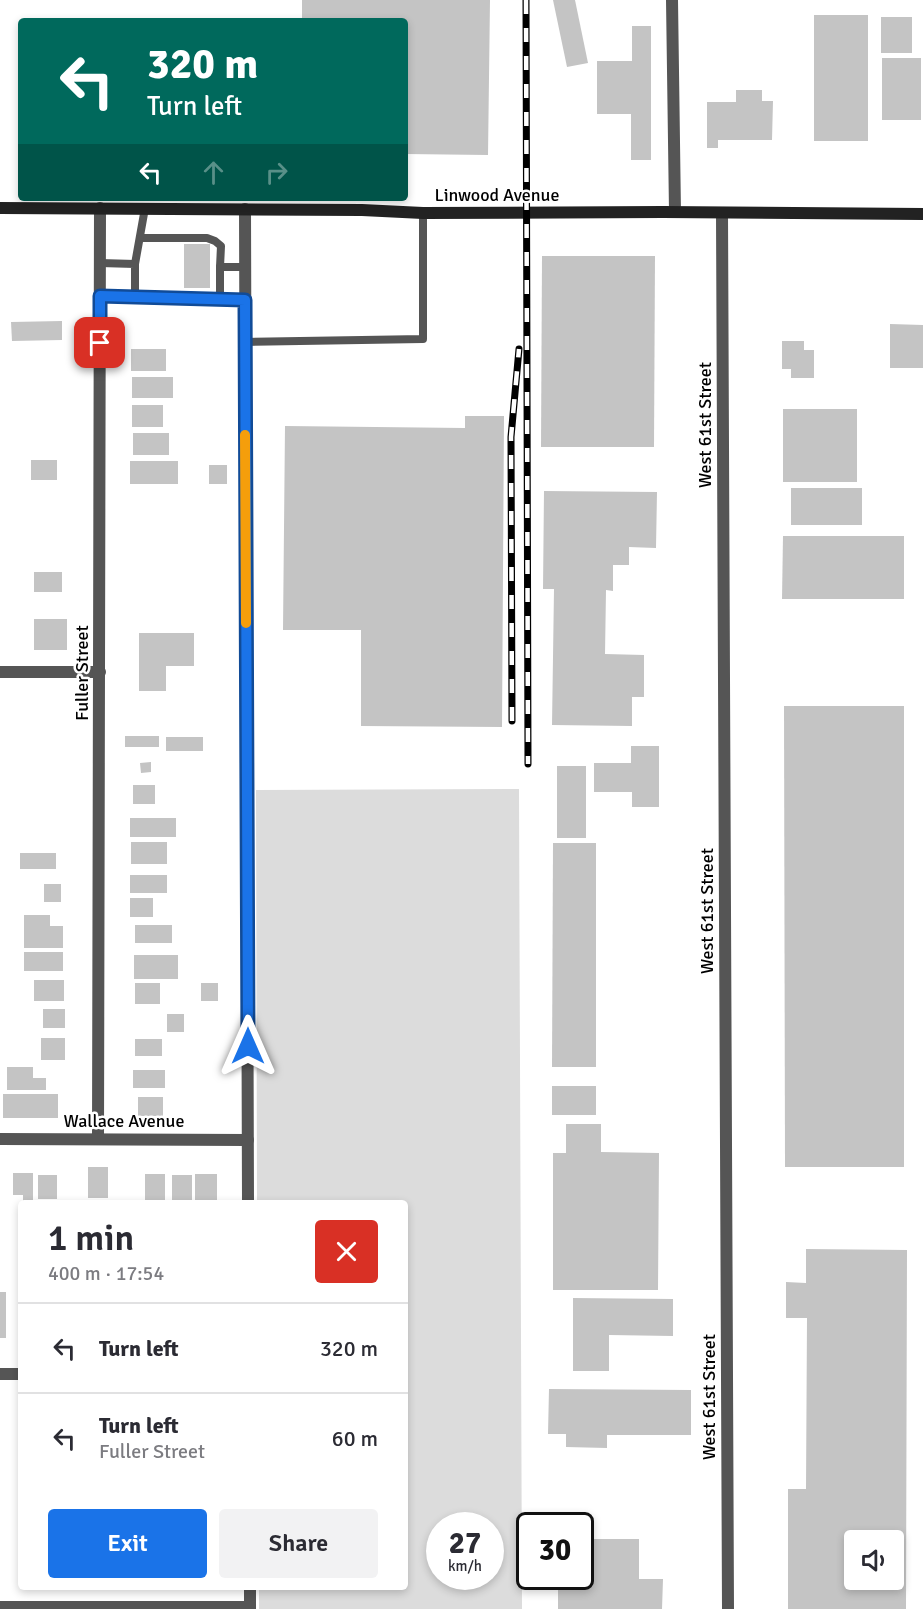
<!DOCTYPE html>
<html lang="en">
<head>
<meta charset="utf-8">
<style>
	body { margin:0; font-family:Signika,sans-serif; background:#f2f2f3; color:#2b2b33; height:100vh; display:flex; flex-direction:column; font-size:22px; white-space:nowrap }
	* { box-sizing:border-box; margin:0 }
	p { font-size:20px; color:#7c7c81 }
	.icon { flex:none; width:33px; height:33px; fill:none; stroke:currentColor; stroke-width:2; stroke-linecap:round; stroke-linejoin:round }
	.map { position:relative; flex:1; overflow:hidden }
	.details { position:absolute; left:18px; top:1200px; width:390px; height:390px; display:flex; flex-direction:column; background:#fff; border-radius:6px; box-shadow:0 3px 9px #0003 }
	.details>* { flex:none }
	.guide { position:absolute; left:18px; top:18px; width:390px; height:183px; border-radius:6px; box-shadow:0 3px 9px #0003; background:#00695c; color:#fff; overflow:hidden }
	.tools { position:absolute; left:844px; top:1530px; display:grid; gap:12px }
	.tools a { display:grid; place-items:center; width:60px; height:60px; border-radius:6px; background:#fff; box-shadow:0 3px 9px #0003; font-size:30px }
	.speed { position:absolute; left:426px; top:1512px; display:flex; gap:12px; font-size:30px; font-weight:700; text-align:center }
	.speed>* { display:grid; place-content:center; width:78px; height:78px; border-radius:50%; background:#fff; box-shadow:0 3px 9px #0003; line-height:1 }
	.speed small { font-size:15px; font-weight:400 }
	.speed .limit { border:3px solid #111; border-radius:9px; background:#fff; color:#111 }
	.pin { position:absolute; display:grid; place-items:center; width:51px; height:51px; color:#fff; margin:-26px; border-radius:12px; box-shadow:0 3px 9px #0006 }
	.me { position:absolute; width:66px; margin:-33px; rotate:0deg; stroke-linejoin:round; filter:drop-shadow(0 0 4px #0008) }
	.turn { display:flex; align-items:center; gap:21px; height:126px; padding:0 30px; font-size:27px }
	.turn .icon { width:78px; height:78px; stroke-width:2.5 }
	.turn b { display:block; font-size:42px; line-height:51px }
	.lanes { display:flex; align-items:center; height:57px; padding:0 30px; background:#0003; justify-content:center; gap:30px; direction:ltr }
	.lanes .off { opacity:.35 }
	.round { display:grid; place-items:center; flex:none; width:63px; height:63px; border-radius:6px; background:#f2f2f3 }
	.head { display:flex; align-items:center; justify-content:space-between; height:102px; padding:0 30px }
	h1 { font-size:36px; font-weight:600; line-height:45px }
	.primary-button { display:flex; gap:12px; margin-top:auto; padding:12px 30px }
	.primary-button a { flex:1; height:69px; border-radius:6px; background:#1a73e8; color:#fff; font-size:24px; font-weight:600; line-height:69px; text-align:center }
	.primary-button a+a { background:#f2f2f3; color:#2b2b33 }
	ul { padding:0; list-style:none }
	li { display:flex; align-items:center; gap:18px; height:90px; padding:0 30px; border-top:2px solid #e1e1e2 }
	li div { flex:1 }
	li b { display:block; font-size:22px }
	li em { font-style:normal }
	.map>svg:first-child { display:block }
	.green { fill:#dcdcdc; fill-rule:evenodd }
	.building { fill:#c4c4c4; fill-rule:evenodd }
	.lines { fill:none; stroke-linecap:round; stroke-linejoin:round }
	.lane { stroke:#555; stroke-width:8 }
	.street { stroke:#555; stroke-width:12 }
	.secondary { stroke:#222; stroke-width:12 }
	.rail-casing { stroke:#000; stroke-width:7 }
	.rail { stroke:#fff; stroke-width:4.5; stroke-dasharray:14; stroke-linecap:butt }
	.route-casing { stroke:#114b97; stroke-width:15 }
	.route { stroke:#1a73e8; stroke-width:10 }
	.slow { stroke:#f59e0b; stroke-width:10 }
	.labels { text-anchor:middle; stroke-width:5; stroke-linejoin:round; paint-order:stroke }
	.street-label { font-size:18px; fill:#000; stroke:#fff }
</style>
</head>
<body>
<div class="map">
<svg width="923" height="1609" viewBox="0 0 923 1609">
	<rect width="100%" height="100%" fill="#fff"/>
	<path class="green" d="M519 789 522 1609H259V1587H405V1203H257L256 790ZM440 1526H490V1576H440Z"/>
	<g class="building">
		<path d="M302 0H490L488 155 405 154V21H302Z"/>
		<path d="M553 0H575L588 63 567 67Z"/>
		<rect x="814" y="15" width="54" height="126"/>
		<rect x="881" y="17" width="31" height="36"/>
		<path d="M632 26H651V160H631V114H597V61H632Z"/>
		<rect x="882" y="58" width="39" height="62"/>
		<path d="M736 90H762V101H773L772 140H718V148H707V102H736Z"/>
		<rect x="184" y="244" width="26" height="44"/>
		<path d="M542 256H655L654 447H541Z"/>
		<path d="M62 321V340L12 341 11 322Z"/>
		<path d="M890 324 923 325V368H890Z"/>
		<path d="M782 341H804V350H814V378H791V369H782Z"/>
		<rect x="131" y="349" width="35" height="22"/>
		<rect x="132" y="377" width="41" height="21"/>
		<rect x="132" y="405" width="31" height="22"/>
		<rect x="783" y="409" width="74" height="73"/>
		<path d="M465 416H504L502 727 361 726V630H283L285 426 465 428Z"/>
		<rect x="133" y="433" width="36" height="22"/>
		<rect x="31" y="460" width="26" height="20"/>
		<rect x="130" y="461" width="48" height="23"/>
		<rect x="209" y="465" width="18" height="19"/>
		<rect x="791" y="488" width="71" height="37"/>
		<path d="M544 491 657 492 656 548 629 547V565H613V591L606 590 605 654 644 655V697H632V726L552 725 554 589H543Z"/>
		<path d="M783 536H904V599H782Z"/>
		<rect x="34" y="572" width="28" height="20"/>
		<rect x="34" y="619" width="33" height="31"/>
		<path d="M139 633H194V666H166V691H139Z"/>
		<path d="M784 706H904V1167H785Z"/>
		<rect x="125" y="736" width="34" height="11"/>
		<rect x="166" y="737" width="37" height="14"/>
		<path d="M631 746H659V807H632V792H594V763H631Z"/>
		<path d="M151 762V772L141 773 140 763Z"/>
		<rect x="557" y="766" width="29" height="72"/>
		<rect x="133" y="785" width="22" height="19"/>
		<rect x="130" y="818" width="46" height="19"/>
		<rect x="131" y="842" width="36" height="22"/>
		<path d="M553 843H596V1067H552Z"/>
		<rect x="20" y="853" width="36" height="16"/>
		<rect x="130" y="875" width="37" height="18"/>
		<rect x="44" y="884" width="17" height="18"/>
		<rect x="130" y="898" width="23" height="19"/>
		<path d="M24 915H50V926H63V948H24Z"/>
		<rect x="135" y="925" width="37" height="18"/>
		<rect x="24" y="952" width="39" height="19"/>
		<rect x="134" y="955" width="44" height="24"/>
		<rect x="34" y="980" width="30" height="21"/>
		<rect x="135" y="983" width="25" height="21"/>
		<rect x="201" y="983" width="17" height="18"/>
		<rect x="43" y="1009" width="22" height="19"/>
		<rect x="167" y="1014" width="17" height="18"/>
		<rect x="41" y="1038" width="24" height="22"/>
		<rect x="135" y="1039" width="27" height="17"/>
		<path d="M7 1067H33V1078H46V1090H7Z"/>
		<rect x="133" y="1070" width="32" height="18"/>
		<rect x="552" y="1086" width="44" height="29"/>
		<rect x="3" y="1094" width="55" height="24"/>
		<rect x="138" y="1097" width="25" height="19"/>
		<path d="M566 1124H601V1152L659 1153 658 1290H553V1153H566Z"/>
		<rect x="88" y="1167" width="20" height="31"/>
		<path d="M13 1173H33V1203H23V1195H13Z"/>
		<rect x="145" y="1174" width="20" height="29"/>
		<rect x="195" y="1174" width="22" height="29"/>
		<rect x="38" y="1175" width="19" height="24"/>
		<rect x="172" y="1175" width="20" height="28"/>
		<path d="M806 1249 907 1250 906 1609H788V1489H806L807 1318H786V1282L806 1283ZM855 1540H894V1580H855Z"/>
		<rect x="0" y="1292" width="6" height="46"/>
		<path d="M573 1298 673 1299V1336L609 1335V1371H573Z"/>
		<path d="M549 1389 691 1390V1435H607V1448L566 1447V1434H548Z"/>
		<path d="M580 1539H639V1579H663L662 1609H558V1578L580 1576Z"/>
	</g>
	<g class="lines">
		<g class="lane">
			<path d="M140 238H207L215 241 221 246 220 267"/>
			<path d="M100 263 135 264V298"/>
			<path d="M135 264 145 208"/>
			<path d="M244 267H220V300H245"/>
			<path d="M100 296 220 300"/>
			<path d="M245 342 423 339V213"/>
		</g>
		<g class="street">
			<path d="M672 0 675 212"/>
			<path d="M245 209 248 1203"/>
			<path d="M722 213 728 1609"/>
			<path d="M0 672H100"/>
			<path d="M98 1138 100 208"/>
			<path d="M0 1139 248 1140"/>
			<path d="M0 1374H21"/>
			<path d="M250 1587V1609"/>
			<path d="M0 1607H250"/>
		</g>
		<path class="secondary" d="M0 208 362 210 423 213 663 212 923 214"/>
		<defs>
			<g id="rail">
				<path d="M526 0 528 764"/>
				<path d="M512 721 511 437 519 349"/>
			</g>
		</defs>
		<use href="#rail" class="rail-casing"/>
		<use href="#rail" class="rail"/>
	</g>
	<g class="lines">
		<defs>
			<path id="route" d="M100 343V296L245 300 248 1046"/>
		</defs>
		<use href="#route" class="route-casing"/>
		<use href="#route" class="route"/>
		<path class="slow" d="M245 435 246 623"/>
	</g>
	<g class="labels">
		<g class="street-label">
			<text x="497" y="201">Linwood Avenue</text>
			<text transform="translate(705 425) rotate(-90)" y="6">West 61st Street</text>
			<text transform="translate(82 673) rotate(-90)" y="6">Fuller Street</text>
			<text transform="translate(707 911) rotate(-90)" y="6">West 61st Street</text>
			<text x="124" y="1127">Wallace Avenue</text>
			<text transform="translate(709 1397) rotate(-90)" y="6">West 61st Street</text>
		</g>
	</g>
</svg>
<div class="tools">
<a><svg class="icon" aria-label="sound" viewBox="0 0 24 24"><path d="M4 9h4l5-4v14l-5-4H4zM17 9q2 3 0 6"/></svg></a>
</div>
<div class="speed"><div>27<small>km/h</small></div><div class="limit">30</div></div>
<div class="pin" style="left:100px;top:343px;background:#d93025"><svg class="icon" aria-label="arrive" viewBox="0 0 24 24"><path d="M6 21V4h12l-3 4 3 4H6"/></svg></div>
<svg class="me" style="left:248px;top:1046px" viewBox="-20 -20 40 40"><path d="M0-17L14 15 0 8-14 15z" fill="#1a73e8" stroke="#fff" stroke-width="4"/></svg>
<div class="guide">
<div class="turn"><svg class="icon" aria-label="left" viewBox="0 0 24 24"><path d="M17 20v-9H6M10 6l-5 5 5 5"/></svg><div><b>320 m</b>Turn left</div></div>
<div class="lanes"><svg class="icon" aria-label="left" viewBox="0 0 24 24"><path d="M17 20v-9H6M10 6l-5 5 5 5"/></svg><svg class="icon off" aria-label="ahead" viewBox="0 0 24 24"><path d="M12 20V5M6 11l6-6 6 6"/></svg><svg class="icon off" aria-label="right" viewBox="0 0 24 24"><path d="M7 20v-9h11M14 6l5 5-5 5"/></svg></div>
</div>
<section class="details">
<div class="head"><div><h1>1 min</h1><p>400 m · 17:54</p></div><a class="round" style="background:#d93025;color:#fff"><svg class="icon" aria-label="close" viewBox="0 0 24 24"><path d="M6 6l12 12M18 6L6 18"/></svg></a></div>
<ul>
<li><svg class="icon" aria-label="left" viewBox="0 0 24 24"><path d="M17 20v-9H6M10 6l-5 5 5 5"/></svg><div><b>Turn left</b></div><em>320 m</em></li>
<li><svg class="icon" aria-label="left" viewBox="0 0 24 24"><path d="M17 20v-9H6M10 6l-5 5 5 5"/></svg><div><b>Turn left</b><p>Fuller Street</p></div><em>60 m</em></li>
</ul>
<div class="primary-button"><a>Exit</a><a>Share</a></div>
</section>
</div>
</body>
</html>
